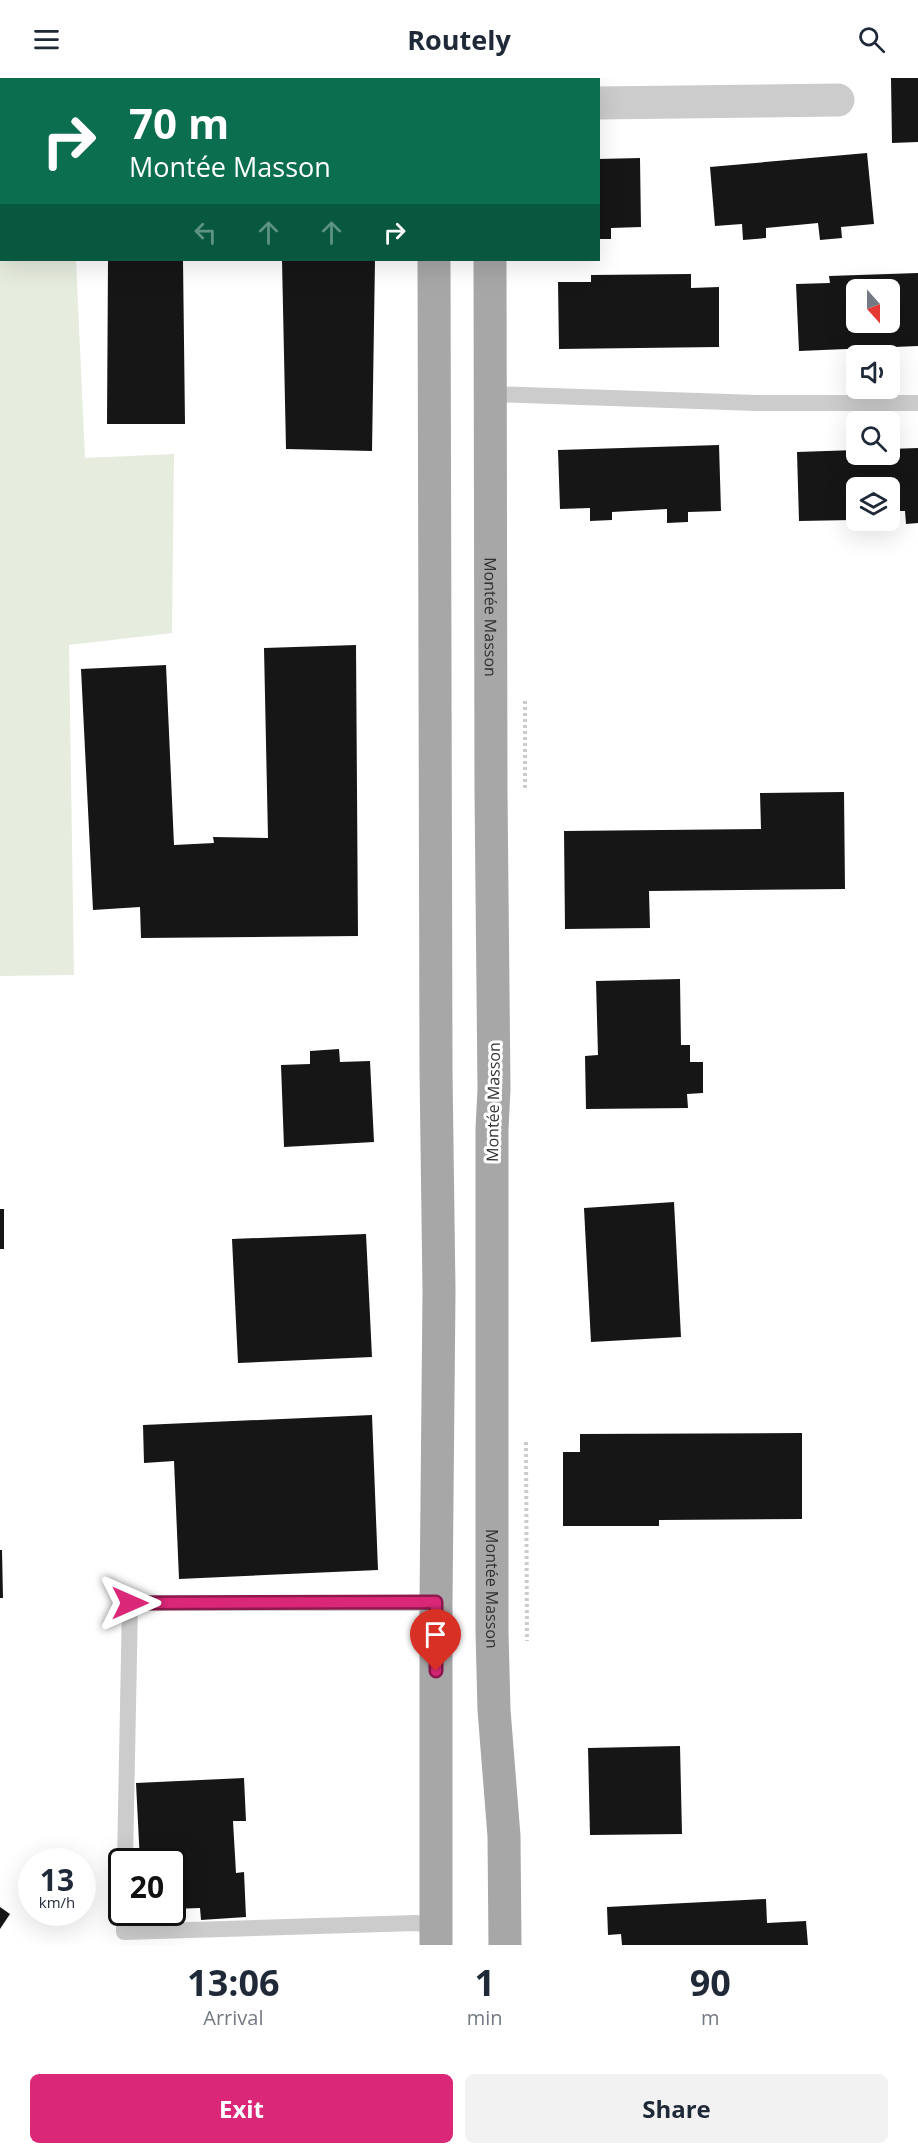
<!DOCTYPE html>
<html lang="en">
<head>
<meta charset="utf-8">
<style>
	body { margin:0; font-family:"Open Sans",sans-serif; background:#f2f2f3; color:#1f2937; height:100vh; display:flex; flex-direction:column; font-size:22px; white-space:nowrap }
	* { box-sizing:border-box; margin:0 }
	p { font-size:20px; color:#747a83 }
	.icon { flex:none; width:33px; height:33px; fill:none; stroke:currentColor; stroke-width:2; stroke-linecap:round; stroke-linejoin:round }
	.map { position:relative; height:1867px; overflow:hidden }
	.panel { display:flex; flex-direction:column; background:#fff; flex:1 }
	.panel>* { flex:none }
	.banner { position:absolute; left:0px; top:0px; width:600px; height:183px; box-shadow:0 6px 24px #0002; background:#0b6e4f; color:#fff; overflow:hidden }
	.needle { width:39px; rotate:159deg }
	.fabs { position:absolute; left:846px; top:201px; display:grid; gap:12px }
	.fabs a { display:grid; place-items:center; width:54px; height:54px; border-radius:9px; background:#fff; box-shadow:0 6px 24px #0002; font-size:30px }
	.speed { position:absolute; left:18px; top:1770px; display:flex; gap:12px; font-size:30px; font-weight:700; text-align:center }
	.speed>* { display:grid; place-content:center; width:78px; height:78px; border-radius:50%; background:#fff; box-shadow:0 6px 24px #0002; line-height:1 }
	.speed small { font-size:15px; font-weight:400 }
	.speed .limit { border:3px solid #111; border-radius:9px; background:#fff; color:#111 }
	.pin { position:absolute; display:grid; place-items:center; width:51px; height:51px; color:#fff; margin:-62px -26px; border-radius:50% 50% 50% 0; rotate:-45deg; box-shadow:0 0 6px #0007 }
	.pin .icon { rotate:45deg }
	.me { position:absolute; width:66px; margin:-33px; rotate:90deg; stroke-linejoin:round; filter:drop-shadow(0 0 4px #0008) }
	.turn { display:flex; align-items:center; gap:21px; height:126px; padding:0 30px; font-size:27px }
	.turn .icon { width:78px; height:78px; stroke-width:2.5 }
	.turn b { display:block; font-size:42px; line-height:51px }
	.lanes { display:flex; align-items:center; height:57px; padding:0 30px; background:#0003; justify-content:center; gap:30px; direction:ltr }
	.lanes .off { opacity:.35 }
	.eta { display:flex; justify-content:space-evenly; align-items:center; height:102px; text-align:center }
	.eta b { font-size:36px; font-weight:700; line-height:42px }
	.primary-button { display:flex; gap:12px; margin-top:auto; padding:12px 30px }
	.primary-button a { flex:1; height:69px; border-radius:9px; background:#db2777; color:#fff; font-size:24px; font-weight:700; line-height:69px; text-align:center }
	.primary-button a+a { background:#f2f2f3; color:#1f2937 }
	header { display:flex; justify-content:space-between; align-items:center; height:78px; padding:0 30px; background:#fff; font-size:27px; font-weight:700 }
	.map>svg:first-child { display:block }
	.green { fill:#e6ecde }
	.building { fill:#161616; fill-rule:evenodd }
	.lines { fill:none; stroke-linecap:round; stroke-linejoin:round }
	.path { stroke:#ccc; stroke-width:4; stroke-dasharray:3 3; stroke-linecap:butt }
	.lane { stroke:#ccc; stroke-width:16 }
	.street { stroke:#ccc; stroke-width:33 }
	.primary { stroke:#a7a7a7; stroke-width:33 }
	.route-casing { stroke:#8e194d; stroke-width:15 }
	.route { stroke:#db2777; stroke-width:10 }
	.labels { text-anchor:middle; stroke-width:6; stroke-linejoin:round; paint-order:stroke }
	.street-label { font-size:16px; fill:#2f2f2f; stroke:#fff }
</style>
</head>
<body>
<header><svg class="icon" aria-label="menu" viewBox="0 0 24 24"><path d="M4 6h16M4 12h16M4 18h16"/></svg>Routely<svg class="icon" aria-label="search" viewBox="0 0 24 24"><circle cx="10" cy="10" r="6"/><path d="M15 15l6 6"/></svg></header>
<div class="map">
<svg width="918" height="1867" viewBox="0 0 918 1867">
	<rect width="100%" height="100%" fill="#fff"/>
	<path class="green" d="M0 40H1L2 182H76L85 380 174 376 172 555 69 567 74 897 0 898Z"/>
	<g class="building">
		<path d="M891 0H918V64L892 65Z"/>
		<path d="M867 75 874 146 841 149 842 160 820 162 818 145 766 150V160L743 162 742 146 715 148 710 89Z"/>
		<path d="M640 80 641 149 611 150V161H598V81Z"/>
		<path d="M108 182H183L185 346H107Z"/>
		<path d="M282 182H375L372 373 286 371Z"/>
		<path d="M918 195V268L799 273 796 206 830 205 829 198ZM856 212H890V244H856Z"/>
		<path d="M691 196V210L719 209V269L559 271 558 204H591V197Z"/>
		<path d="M719 367 721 433 688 434V444L667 445V431L612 434V442L590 443V430L560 431 558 372Z"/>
		<path d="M918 370V445L906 446 905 433H890V410H856V435H852V442L799 443 797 374 856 372V376H890V371Z"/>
		<path d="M356 567 358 858 141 860 140 829 93 832 81 591 166 587 174 767 214 765 213 759 268 760 264 570Z"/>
		<path d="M844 714 845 811 649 813 650 850 565 851 564 753 761 751 760 715Z"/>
		<path d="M680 901 681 967H690V984H703V1015L687 1016 688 1030 586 1031 585 978 598 977 596 903Z"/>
		<path d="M339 971 340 984 370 983 374 1064 284 1069 281 987 310 986V973Z"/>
		<path d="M674 1124 681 1259 591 1264 584 1130Z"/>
		<rect x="0" y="1131" width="4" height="40"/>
		<path d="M366 1156 372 1279 238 1285 232 1161Z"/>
		<path d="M372 1337 378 1492 179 1501 174 1383 144 1385 143 1347Z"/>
		<path d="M802 1355V1441L659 1442V1448H563V1374H580V1356Z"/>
		<path d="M0 1472H2L3 1520H0Z"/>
		<path d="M680 1668 682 1756 590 1757 588 1670Z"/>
		<path d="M244 1700 246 1743H233L236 1795 244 1794 246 1839 201 1842 200 1830 172 1831V1784H140L136 1705Z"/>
		<path d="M766 1821 767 1845 806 1843 808 1867H622L621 1856 608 1857 607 1829Z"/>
		<path d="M0 1829 10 1836 0 1851Z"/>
	</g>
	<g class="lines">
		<g class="path">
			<path d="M525 623V711"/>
			<path d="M526 1364 527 1563"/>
		</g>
		<g class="lane">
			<path d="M490 316 757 325H918"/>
			<path d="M125 1784 130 1525H436"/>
			<path d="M124 1834V1854L416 1845 436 1849"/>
		</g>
		<path class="street" d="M598 25 838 22"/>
		<g class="primary">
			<path d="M490 0V2"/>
			<path d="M435 2V0"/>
			<path d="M434 182 436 993 439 1213 436 1525V1867"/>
			<path id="s1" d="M490 182 491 714 494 1011 492 1051V1553L494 1632 504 1758 505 1867"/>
		</g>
	</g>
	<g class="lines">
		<defs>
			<path id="route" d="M130 1525 436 1524V1593"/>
		</defs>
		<use href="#route" class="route-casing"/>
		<use href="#route" class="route"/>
	</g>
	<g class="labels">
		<g class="street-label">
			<text dy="6" stroke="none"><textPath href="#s1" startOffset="357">Montée Masson</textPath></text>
			<text transform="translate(493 1024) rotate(-89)" y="6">Montée Masson</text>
			<text dy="6" stroke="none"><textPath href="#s1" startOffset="1329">Montée Masson</textPath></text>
		</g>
	</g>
</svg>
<div class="fabs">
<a><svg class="needle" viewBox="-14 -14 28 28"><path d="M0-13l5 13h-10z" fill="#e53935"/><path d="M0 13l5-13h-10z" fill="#747a83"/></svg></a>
<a><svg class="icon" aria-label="sound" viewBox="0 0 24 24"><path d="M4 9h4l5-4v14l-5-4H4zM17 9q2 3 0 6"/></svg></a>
<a><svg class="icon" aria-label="search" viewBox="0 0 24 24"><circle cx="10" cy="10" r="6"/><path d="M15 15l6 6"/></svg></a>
<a><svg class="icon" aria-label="layers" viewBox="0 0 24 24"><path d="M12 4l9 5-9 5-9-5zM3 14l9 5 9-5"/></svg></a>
</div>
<div class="speed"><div>13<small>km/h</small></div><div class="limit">20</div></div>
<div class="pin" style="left:436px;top:1593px;background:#d93025"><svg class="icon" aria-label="arrive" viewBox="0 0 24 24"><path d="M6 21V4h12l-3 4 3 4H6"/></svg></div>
<svg class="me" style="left:130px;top:1525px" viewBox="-20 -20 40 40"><path d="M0-17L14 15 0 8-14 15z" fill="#db2777" stroke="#fff" stroke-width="4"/></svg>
<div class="banner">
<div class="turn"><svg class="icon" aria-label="right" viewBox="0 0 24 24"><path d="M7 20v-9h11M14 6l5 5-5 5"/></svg><div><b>70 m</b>Montée Masson</div></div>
<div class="lanes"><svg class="icon off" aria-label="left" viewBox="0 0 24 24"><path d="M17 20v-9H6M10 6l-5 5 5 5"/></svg><svg class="icon off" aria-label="ahead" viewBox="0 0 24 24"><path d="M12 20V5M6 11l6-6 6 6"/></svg><svg class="icon off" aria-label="ahead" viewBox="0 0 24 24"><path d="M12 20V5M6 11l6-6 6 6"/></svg><svg class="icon" aria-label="right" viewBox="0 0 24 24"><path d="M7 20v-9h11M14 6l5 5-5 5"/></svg></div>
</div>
</div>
<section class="panel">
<div class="eta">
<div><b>13:06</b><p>Arrival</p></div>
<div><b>1</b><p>min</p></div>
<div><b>90</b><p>m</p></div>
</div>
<div class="primary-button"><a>Exit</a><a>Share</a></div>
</section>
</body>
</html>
